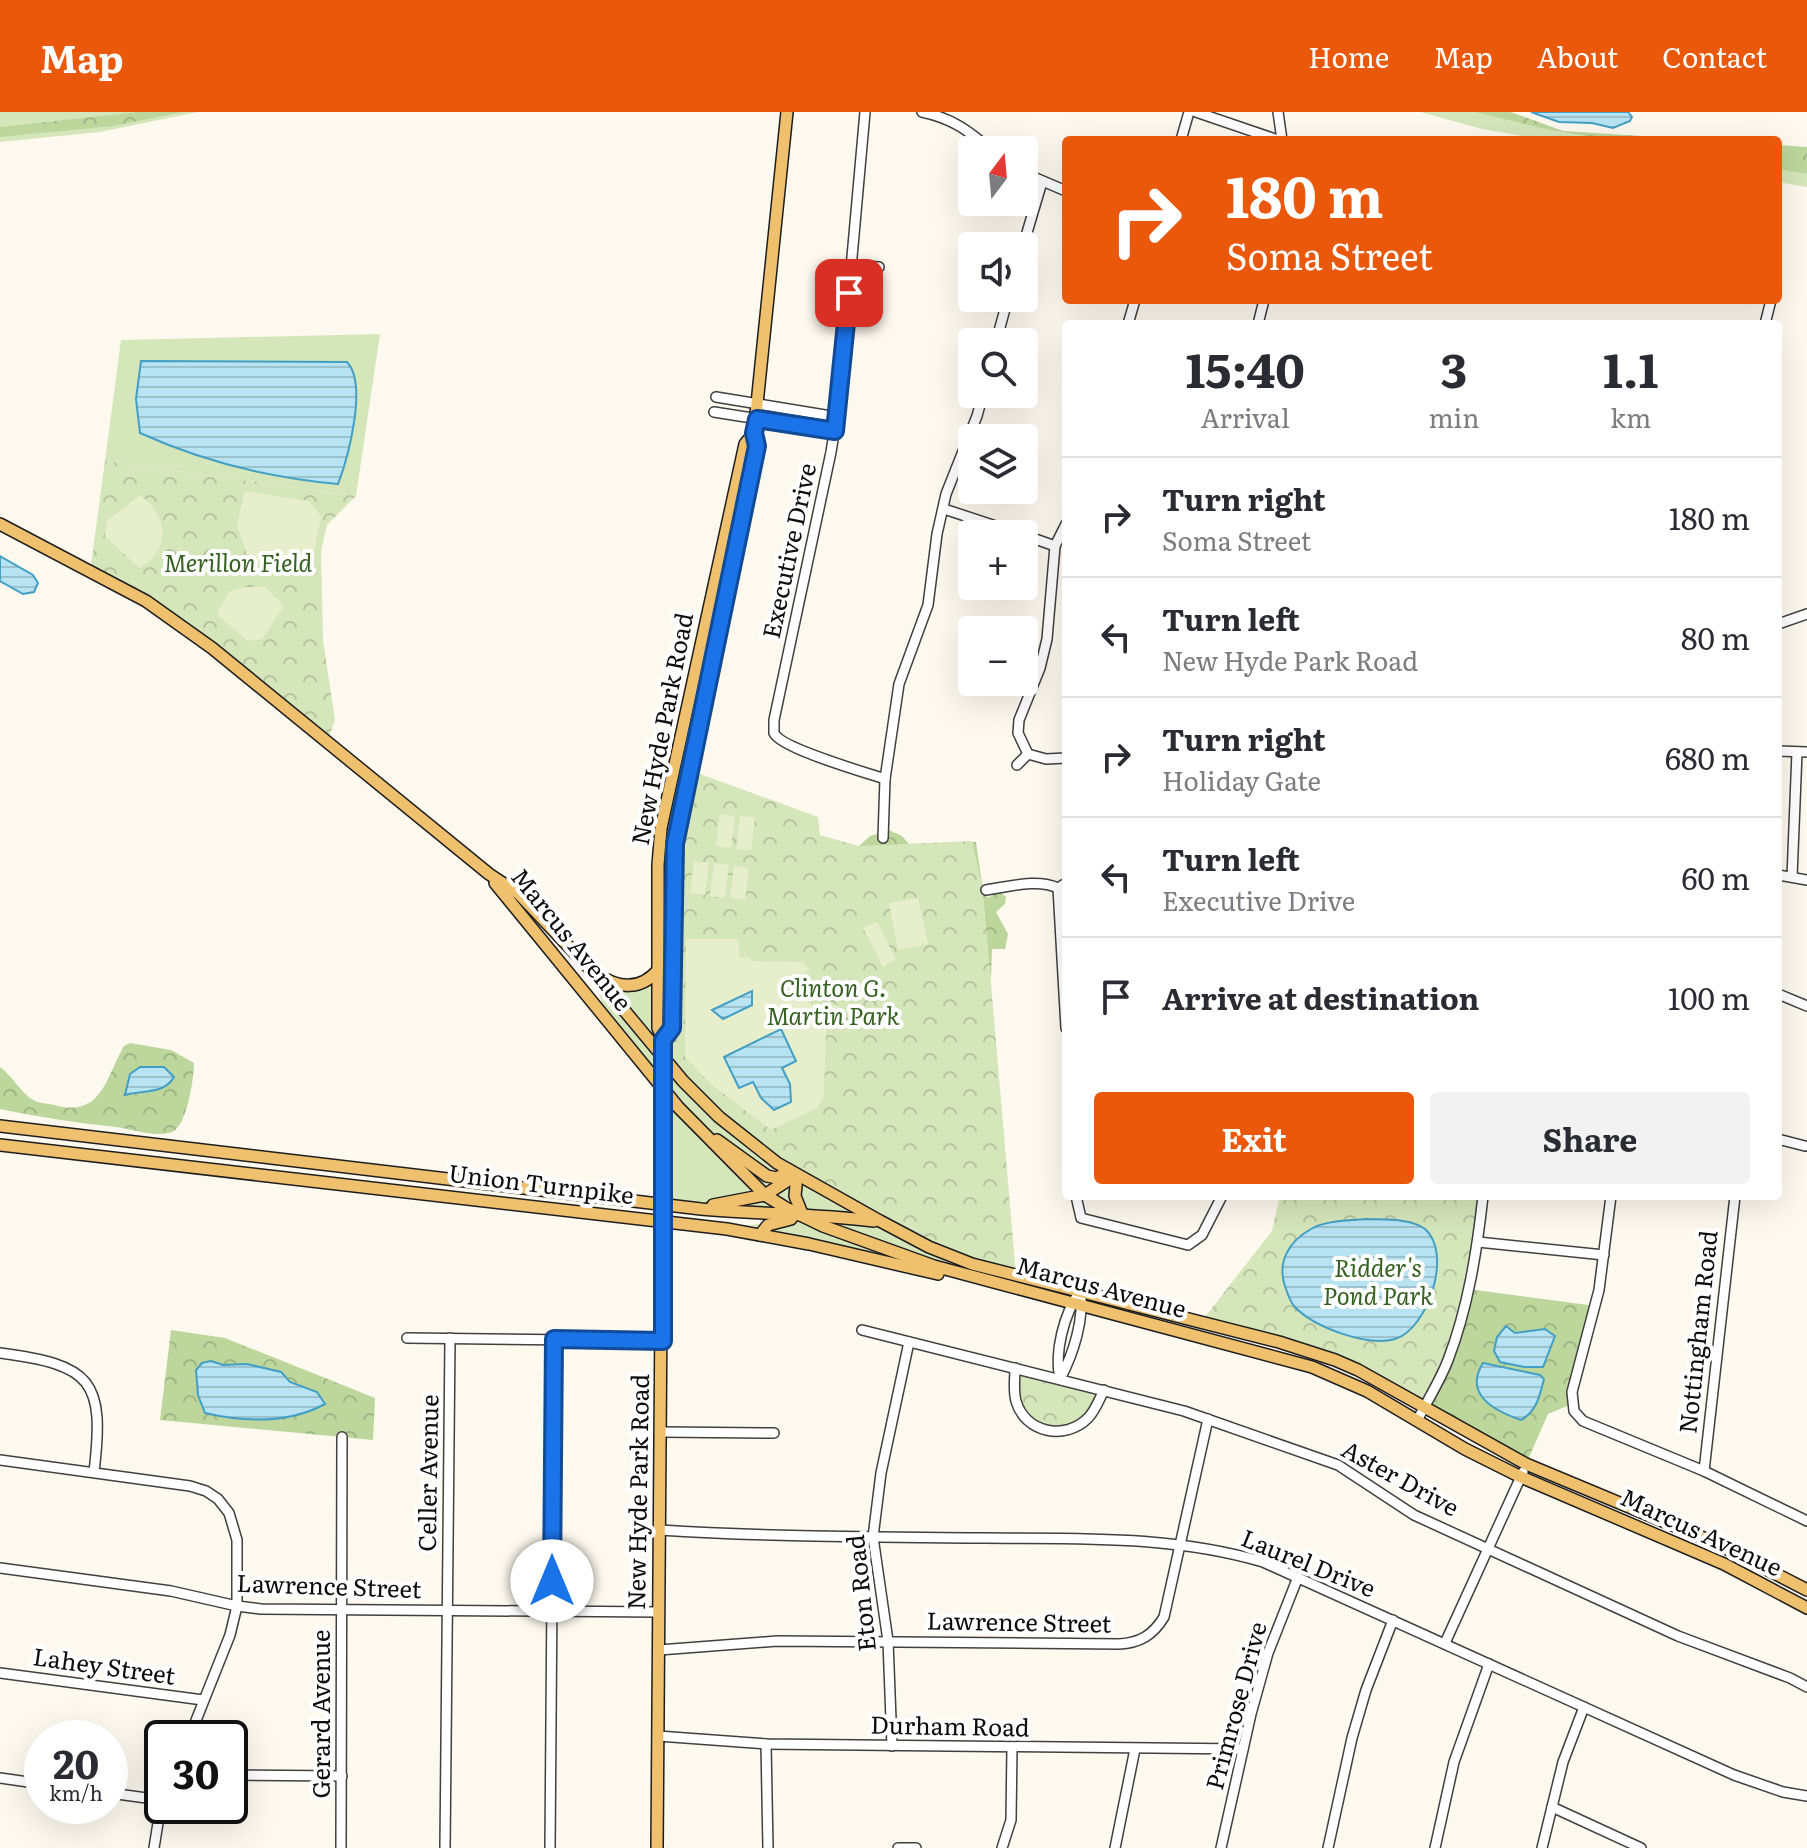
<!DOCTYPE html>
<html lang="en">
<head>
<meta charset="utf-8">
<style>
	body { margin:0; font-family:Literata,serif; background:#f2f2f3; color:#2b2b33; height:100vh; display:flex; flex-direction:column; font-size:30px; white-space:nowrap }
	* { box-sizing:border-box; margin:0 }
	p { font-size:26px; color:#7c7c81 }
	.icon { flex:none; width:44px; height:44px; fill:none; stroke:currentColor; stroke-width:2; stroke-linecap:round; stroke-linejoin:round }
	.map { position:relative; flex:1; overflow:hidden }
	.details { position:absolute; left:1062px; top:208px; width:720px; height:880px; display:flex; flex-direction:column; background:#fff; border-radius:8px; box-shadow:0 8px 32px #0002 }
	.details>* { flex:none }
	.top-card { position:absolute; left:1062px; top:24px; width:720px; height:168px; border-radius:8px; box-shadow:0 8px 32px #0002; background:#ea580c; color:#fff; overflow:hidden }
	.needle { width:52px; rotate:16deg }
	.controls { position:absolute; left:958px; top:24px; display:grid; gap:16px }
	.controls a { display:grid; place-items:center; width:80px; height:80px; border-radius:8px; background:#fff; box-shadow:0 8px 32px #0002; font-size:40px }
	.speed { position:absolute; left:24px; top:1608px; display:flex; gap:16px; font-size:40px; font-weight:700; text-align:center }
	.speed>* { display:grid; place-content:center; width:104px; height:104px; border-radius:50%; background:#fff; box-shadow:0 8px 32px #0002; line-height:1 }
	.speed small { font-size:20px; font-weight:400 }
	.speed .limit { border:4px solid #111; border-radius:12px; background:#fff; color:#111 }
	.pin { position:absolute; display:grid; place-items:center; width:68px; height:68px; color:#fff; margin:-34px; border-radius:16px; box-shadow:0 4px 12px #0006 }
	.me { position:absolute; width:88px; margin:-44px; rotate:0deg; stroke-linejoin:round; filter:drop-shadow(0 0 6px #0008) }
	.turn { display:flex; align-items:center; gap:28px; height:168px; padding:0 32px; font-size:36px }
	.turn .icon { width:104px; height:104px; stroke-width:2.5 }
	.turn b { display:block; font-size:56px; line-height:68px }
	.eta { display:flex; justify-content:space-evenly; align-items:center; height:136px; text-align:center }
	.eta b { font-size:48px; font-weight:700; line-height:56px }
	.action { display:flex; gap:16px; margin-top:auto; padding:16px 32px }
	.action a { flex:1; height:92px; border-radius:8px; background:#ea580c; color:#fff; font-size:32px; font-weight:700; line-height:92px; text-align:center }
	.action a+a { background:#f2f2f3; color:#2b2b33 }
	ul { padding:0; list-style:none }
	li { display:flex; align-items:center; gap:24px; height:120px; padding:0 32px; border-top:2px solid #e1e1e2 }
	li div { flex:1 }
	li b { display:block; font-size:30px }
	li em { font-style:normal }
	header { display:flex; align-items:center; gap:48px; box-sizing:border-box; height:112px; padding:0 40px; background:#ea580c; color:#fff }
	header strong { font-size:38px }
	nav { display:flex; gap:44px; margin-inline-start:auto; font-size:28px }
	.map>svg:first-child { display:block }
	.grass { fill:#d6e6bb; fill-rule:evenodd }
	.forest { fill:url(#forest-crowns); fill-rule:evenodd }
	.park { fill:url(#park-crowns) }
	.pitch { fill:#e6eecc }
	.water { fill:url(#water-rules); stroke:#439fc4; stroke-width:2 }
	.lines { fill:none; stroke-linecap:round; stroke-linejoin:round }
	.minor-casing { stroke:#404040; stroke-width:12 }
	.major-casing { stroke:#1e1e1e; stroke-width:14 }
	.minor { stroke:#fff; stroke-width:9 }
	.major { stroke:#efc16e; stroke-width:11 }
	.route-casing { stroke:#114b97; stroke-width:20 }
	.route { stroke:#1a73e8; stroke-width:14 }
	.labels { text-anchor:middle; stroke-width:8; stroke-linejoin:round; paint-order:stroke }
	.street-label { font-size:24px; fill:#0d0d0d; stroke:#fff }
	.park-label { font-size:24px; font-style:italic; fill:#366122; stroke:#fff }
</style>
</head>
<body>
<header>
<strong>Map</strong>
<nav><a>Home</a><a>Map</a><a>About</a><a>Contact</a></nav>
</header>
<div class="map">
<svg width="1807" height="1736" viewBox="0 0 1807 1736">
	<defs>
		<pattern id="forest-crowns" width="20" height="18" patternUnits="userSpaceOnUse" patternTransform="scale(2)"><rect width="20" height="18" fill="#bcd69b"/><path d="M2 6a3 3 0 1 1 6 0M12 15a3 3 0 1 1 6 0" fill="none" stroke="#a0b684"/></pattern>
		<pattern id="park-crowns" width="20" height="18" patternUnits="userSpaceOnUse" patternTransform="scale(2)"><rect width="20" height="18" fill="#d6e6bb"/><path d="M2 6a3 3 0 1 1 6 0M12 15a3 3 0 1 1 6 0" fill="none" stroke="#b6c4a0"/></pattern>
		<pattern id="water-rules" width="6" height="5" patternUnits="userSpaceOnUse" patternTransform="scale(2)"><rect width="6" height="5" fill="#b7e3f2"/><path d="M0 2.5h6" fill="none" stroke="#9cc2ce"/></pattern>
	</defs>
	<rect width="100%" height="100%" fill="#fef9ef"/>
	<g class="grass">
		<path d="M0 0H198L100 20 0 30Z"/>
		<path d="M1420 0H1474L1549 18 1611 28H1545L1482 17Z"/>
		<path d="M1778 57 1807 62V75L1778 70Z"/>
		<path d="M380 222 356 384 105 349 121 228ZM141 249 347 250C366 269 350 325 347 350Z"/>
		<path d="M651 866 958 1147 980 1161 908 1148 869 1146 727 1117 798 1105 663 1093V979L608 908 598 879 637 915 605 868 624 874Z"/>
	</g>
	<g class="forest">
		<path d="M138 0H182L114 14 0 25V15Z"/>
		<path d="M1474 0H1511L1563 19 1704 28H1611L1549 18Z"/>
		<path d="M1778 33 1807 35V62L1778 57Z"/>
		<path d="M889 718 902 724 909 732 976 730 982 772 988 786 999 779 1006 785 1005 792 996 800 1008 822 1005 837H992L991 866 859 734 870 724Z"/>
		<path d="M130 931 171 938 194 951C194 966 187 1014 172 1020 156 1026 132 1017 116 1015 77 1011 39 1005 0 997V955C13 964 21 982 35 989 41 992 48 991 54 993 102 1006 105 967 124 934Z"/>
		<path d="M1468 1177 1596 1194 1572 1292 1548 1302 1526 1352 1424 1295Z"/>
		<path d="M171 1218 225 1226 375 1286 373 1328 160 1308ZM211 1249 223 1253 247 1252 281 1260 289 1270 317 1280 291 1306H247Z"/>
	</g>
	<g class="park">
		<path d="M105 349 356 384 327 413 321 439 323 528 335 608 327 630 212 536 90 460Z"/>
		<path d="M681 655 818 705 820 723 859 734 972 729 983 778 1016 1163 972 1152 765 1042 663 943 664 767 667 727Z"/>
		<path d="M1280 1084H1483L1459 1218 1424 1295 1358 1258 1201 1210 1272 1119Z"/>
		<path d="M1015 1256 1104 1278 1080 1313 1048 1319 1020 1299Z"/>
	</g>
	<g class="pitch">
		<path d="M245 379 309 389 321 404 310 462 278 463 249 447 237 413Z"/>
		<path d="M140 383C168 403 172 438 139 456L105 424 107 409Z"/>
		<path d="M247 475H265L284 494 262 527 248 529 218 504 219 497 230 479Z"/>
		<path d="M720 702 735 704 731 736 716 734Z"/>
		<path d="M740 704 755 706 751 738 736 737Z"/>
		<path d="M694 749 709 751 705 783 690 781Z"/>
		<path d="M714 751 729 753 725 786 710 784Z"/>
		<path d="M734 754 749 756 745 788 730 786Z"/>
		<path d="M918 786 928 832 898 838 889 791Z"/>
		<path d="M877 810 896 847 883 855 863 816Z"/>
		<path d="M686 827H739V845L751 846V849L803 850 809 857 793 871 820 903 835 892 841 899 826 911 824 984 817 996 771 1018 711 972 685 945Z"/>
	</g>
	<g class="water">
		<path d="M1531 0H1628L1632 5 1630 9 1613 16 1592 11 1559 10Z"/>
		<path d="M141 249 347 250C368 272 348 346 338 372 270 366 202 349 140 321L136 287Z"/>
		<path d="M0 444 33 463 38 471 34 480 23 482 0 469Z"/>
		<path d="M752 879V893L723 907 712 898Z"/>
		<path d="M781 917 796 949 782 956 790 972 791 990 774 998 761 986 753 970 739 976 724 945Z"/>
		<path d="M140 955H164L174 965C164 983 141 978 125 983L130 962Z"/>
		<path d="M1366 1107C1383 1108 1411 1106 1425 1117 1453 1141 1428 1217 1395 1227 1367 1235 1313 1215 1294 1194 1290 1189 1288 1183 1286 1177 1276 1151 1288 1130 1311 1117 1326 1108 1349 1109 1366 1107Z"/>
		<path d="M1506 1214 1515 1221 1545 1217 1555 1224 1543 1255H1524L1500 1250 1494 1239 1497 1225Z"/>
		<path d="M211 1249 223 1253 247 1252 281 1260 290 1270 317 1280 325 1292C288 1312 244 1310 205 1301L198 1283 196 1258 202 1251Z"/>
		<path d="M1483 1251 1540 1263 1544 1267C1540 1283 1537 1299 1521 1308 1495 1299 1463 1283 1483 1251Z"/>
	</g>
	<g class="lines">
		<defs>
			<g id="minor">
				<path d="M865 0 839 290 831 340 774 608C774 610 774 620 774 621 780 636 867 661 885 667"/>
				<path d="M922 0C952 6 969 19 991 38"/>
				<path d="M1196 0 1278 28"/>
				<path d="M1278 0 1282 28"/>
				<path d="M1181 28 1189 0"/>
				<path d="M1024 61 1066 79"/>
				<path d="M1023 134 1042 70"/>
				<path d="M851 153 879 155"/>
				<path d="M1128 212 1135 188"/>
				<path d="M1258 212 1264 188"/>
				<path d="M1765 212 1771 188"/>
				<path d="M996 230 1008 186"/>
				<path d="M716 285 837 305"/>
				<path d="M714 300 835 319"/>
				<path d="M944 397 1020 422"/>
				<path d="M1066 412 1055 434 1047 527 1040 556 1019 608 1018 621 1028 642 1046 647 1066 646"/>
				<path d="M1024 423 1055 434"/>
				<path d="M1778 512 1807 502"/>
				<path d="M1778 639 1807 640"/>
				<path d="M1017 653 1028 642"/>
				<path d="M883 726 885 667 899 572 928 493 937 422 946 382 977 304 983 282"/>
				<path d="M1778 763 1807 768"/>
				<path d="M1792 765 1797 640"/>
				<path d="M1058 776 1066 916"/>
				<path d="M986 778C1008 775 1037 766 1058 776L1066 771"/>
				<path d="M1778 882 1807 894"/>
				<path d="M1778 1027 1805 1034"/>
				<path d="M1076 1084 1081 1106 1188 1133 1202 1123 1222 1084"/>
				<path d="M1611 1084 1599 1178 1572 1280 1574 1299 1583 1309 1704 1359 1807 1409"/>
				<path d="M1478 1130 1604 1143"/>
				<path d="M1080 1179C1085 1206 1073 1243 1060 1267 1054 1240 1064 1202 1080 1179Z"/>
				<path d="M862 1218 1184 1299 1338 1353 1414 1403 1678 1524 1790 1566 1807 1575"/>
				<path d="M407 1226 663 1229"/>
				<path d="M0 1241C92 1253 105 1268 94 1360"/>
				<path d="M1015 1256C1015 1267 1013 1278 1016 1289 1025 1321 1065 1329 1088 1306 1095 1299 1099 1288 1104 1278"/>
				<path d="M1417 1309C1427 1289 1440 1269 1448 1248 1468 1196 1477 1139 1483 1084"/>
				<path d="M662 1320 774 1321"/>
				<path d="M0 1348 190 1374 206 1379 218 1387 229 1401 237 1428V1494L230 1523 189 1626"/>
				<path d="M1704 1359 1735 1084"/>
				<path d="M660 1418C768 1425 876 1425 984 1426 1078 1427 1172 1423 1263 1450L1734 1663 1783 1680 1807 1684"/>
				<path d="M0 1456 171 1479 237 1494 261 1497 659 1500"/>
				<path d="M1445 1531 1523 1360"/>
				<path d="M659 1538 777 1529 1119 1532C1140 1531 1153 1523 1164 1505L1208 1307"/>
				<path d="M0 1561 203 1588"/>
				<path d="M658 1624 766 1632 1243 1637"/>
				<path d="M766 1632 768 1736"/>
				<path d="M892 1634 888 1529 873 1425 881 1361 909 1230"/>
				<path d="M230 1663 342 1664"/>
				<path d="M0 1666 42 1672"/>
				<path d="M110 1681 161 1688"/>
				<path d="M1552 1695 1641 1736"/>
				<path d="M154 1736 162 1686"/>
				<path d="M341 1736 342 1325"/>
				<path d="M445 1736 450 1226"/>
				<path d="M550 1736 554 1227"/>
				<path d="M898 1736H916"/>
				<path d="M1002 1736 1011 1708 1012 1635"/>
				<path d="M1115 1736 1135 1637"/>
				<path d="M1221 1736 1251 1602 1268 1541 1298 1465"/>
				<path d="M1328 1736 1352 1626 1366 1578 1393 1508"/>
				<path d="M1435 1736 1454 1650 1489 1552"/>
				<path d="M1542 1736 1563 1650 1584 1595"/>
			</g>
			<g id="major">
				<path d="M0 412 146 489 212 536 489 762 519 782 589 856 683 969 719 1005 777 1051 880 1109 929 1135 972 1152 1279 1230 1335 1248 1358 1258 1526 1352 1718 1432 1807 1478"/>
				<path d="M495 771 678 995 765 1083 786 1096 823 1114 934 1154 1312 1255 1367 1279 1465 1337 1521 1365 1724 1452 1807 1496"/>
				<path d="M597 862C619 877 641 879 659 857"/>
				<path d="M663 928 672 916 675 732 757 334 754 321 787 0"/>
				<path d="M0 1014 701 1097C759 1102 817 1102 874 1109"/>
				<path d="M717 1028 767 1064 777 1066 789 1058"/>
				<path d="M0 1033 727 1117 809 1132 938 1162"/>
				<path d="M797 1063 795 1084 803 1104"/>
				<path d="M713 1093 765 1083 793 1065"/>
				<path d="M760 1123 768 1113 791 1107"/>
				<path d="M657 1736 663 928 658 916V753L661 716 745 332 754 321"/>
			</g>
		</defs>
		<use href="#minor" class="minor-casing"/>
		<use href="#major" class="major-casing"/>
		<use href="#minor" class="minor"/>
		<use href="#major" class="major"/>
	</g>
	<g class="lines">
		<defs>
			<path id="route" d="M552 1469 554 1227 663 1229V928L672 916 675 732 757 334 754 321 757 307 835 319 849 181"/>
		</defs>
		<use href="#route" class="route-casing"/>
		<use href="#route" class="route"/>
	</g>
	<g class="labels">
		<g class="street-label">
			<text transform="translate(790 439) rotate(-78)" y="8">Executive Drive</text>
			<text transform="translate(663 617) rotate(-79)" y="8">New Hyde Park Road</text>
			<text transform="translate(571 828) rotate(51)" y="8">Marcus Avenue</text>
			<text transform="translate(541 1073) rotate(7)" y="8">Union Turnpike</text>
			<text transform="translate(1101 1176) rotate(15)" y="8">Marcus Avenue</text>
			<text transform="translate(1699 1220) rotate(-84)" y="8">Nottingham Road</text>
			<text transform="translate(429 1361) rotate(-89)" y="8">Celler Avenue</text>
			<text transform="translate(1400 1367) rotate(29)" y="8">Aster Drive</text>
			<text transform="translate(639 1380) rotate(-89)" y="8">New Hyde Park Road</text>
			<text transform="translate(1701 1421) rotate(25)" y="8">Marcus Avenue</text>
			<text transform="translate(1308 1452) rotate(22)" y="8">Laurel Drive</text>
			<text transform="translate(329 1475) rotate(2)" y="8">Lawrence Street</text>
			<text transform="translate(862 1481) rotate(-96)" y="8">Eton Road</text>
			<text transform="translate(1019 1511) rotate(1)" y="8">Lawrence Street</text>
			<text transform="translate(104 1555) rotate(8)" y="8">Lahey Street</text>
			<text transform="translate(1237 1594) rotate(-75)" y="8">Primrose Drive</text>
			<text transform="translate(322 1602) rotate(-90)" y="8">Gerard Avenue</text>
			<text transform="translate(950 1615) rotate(1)" y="8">Durham Road</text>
		</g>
		<g class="park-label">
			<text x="238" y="460">Merillon Field</text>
			<text x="833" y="885">Clinton G.<tspan x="833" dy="28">Martin Park</tspan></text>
			<text x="1378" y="1165">Ridder's<tspan x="1378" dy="28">Pond Park</tspan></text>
		</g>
	</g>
</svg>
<div class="controls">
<a><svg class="needle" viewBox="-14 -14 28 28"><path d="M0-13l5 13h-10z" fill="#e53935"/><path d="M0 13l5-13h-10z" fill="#7c7c81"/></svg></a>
<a><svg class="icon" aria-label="sound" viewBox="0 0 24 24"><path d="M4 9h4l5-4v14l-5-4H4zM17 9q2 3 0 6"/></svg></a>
<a><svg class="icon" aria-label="search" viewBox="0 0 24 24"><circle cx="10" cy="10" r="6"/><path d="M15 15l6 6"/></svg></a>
<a><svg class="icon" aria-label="layers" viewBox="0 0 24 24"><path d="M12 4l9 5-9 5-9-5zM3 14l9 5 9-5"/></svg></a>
<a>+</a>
<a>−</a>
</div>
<div class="speed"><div>20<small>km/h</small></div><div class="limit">30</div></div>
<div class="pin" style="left:849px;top:181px;background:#d93025"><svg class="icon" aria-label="arrive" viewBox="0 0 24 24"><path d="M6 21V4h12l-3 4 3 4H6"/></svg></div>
<svg class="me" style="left:552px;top:1469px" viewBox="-20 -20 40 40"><circle r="19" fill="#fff"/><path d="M0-13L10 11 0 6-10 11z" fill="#1a73e8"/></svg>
<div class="top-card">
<div class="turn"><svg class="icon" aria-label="right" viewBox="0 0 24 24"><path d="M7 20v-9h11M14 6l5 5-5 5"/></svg><div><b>180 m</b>Soma Street</div></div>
</div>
<section class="details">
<div class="eta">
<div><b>15:40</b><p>Arrival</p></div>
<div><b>3</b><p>min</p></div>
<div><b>1.1</b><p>km</p></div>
</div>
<ul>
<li><svg class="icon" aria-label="right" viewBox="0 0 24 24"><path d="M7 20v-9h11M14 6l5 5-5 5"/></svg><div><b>Turn right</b><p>Soma Street</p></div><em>180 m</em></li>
<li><svg class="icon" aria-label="left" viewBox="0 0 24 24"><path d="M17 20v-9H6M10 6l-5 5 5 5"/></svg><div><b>Turn left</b><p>New Hyde Park Road</p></div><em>80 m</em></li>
<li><svg class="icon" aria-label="right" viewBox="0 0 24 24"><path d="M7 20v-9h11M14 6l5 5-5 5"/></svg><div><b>Turn right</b><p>Holiday Gate</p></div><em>680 m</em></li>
<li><svg class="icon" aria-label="left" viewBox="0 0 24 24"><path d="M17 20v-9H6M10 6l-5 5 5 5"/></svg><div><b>Turn left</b><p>Executive Drive</p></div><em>60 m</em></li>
<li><svg class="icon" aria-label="arrive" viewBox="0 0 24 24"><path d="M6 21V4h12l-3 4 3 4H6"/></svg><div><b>Arrive at destination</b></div><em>100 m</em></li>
</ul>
<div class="action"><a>Exit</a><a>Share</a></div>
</section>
</div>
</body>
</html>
